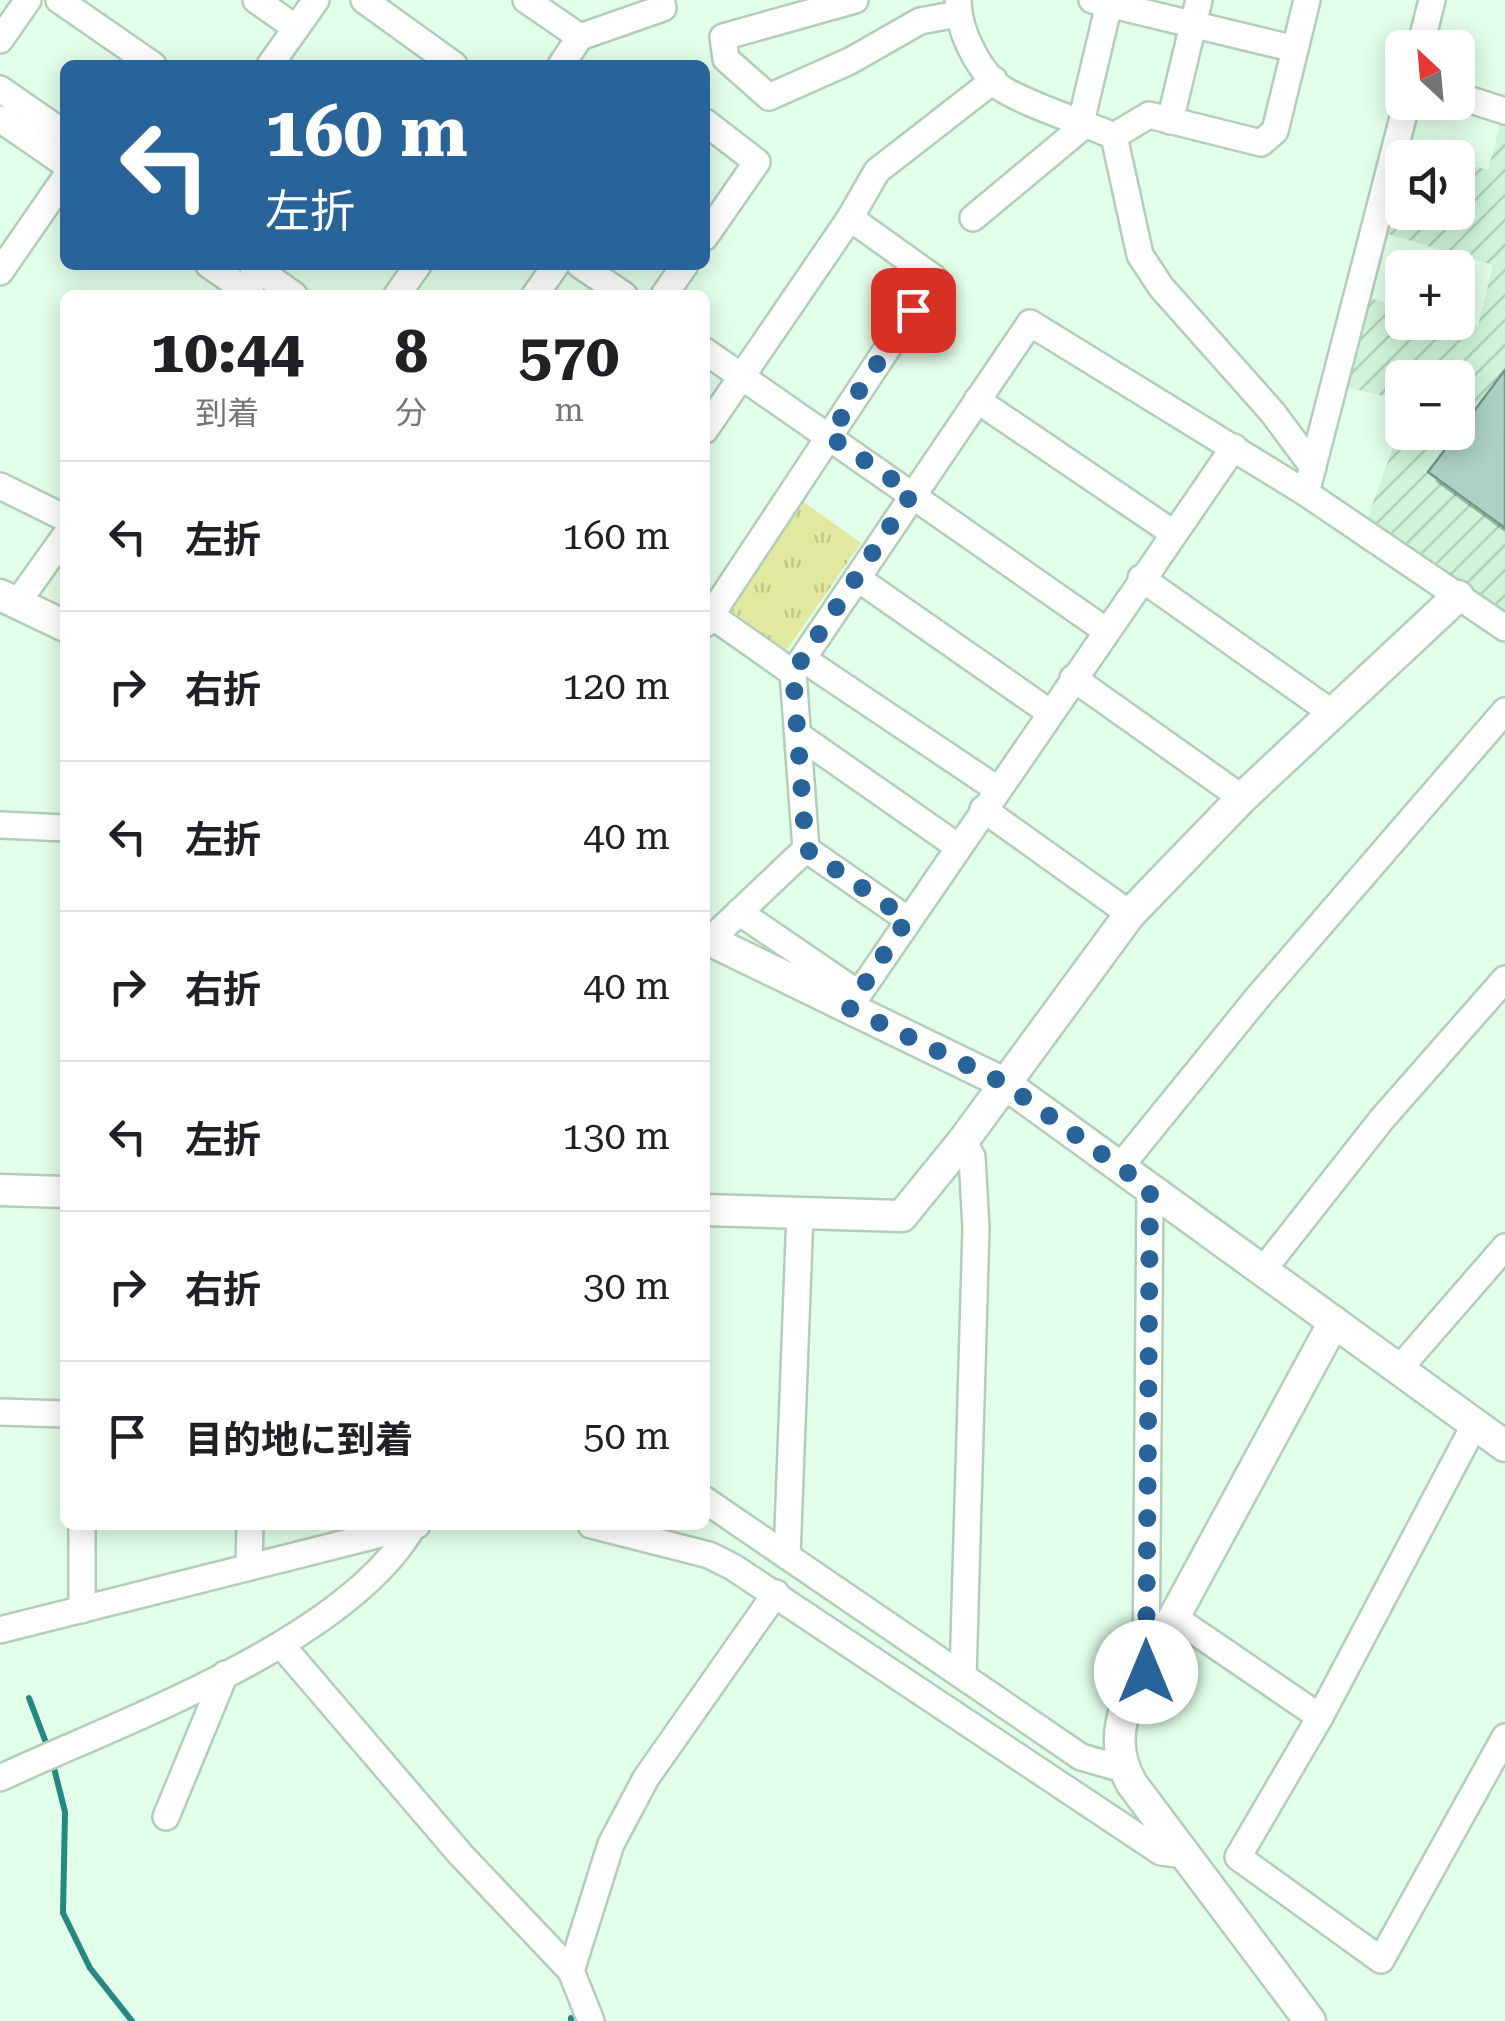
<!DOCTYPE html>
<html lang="ja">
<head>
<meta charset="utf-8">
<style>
	body { margin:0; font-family:"Roboto Serif","Noto Sans JP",serif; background:#f2f2f2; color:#202124; height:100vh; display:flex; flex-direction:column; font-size:38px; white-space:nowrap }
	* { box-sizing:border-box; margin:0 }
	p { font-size:32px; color:#757577 }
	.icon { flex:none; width:55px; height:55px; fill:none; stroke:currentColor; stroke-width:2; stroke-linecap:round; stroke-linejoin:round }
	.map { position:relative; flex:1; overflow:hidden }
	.details { position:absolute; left:60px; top:290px; width:650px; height:1240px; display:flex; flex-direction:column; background:#fff; border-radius:15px; box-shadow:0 5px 25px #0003 }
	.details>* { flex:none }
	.guide { position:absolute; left:60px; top:60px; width:650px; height:210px; border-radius:15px; box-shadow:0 5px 25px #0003; background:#28639a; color:#fff; overflow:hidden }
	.needle { width:65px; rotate:334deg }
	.tools { position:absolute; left:1385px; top:30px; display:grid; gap:20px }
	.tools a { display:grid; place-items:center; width:90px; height:90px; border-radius:15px; background:#fff; box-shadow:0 5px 25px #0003; font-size:50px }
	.pin { position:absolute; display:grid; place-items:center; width:85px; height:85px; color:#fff; margin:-42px; border-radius:20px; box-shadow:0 5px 15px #0006 }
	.me { position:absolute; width:110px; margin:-55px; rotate:0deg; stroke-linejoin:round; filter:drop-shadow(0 0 8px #0008) }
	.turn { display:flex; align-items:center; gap:35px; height:210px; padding:0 40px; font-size:45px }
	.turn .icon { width:130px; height:130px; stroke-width:2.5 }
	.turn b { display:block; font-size:70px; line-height:85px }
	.eta { display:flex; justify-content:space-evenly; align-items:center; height:170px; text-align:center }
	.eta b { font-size:60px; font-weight:700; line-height:70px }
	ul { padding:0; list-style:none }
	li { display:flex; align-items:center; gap:30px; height:150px; padding:0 40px; border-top:2px solid #e0e0e0 }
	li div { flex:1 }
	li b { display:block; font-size:38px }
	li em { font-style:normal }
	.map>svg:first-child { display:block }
	.industrial { fill:url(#industrial-furrows); fill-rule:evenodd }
	.park { fill:url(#park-tufts) }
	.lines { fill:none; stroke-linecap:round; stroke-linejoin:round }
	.stream { stroke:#268882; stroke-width:6 }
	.building { fill:#add1c5; stroke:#74978b; stroke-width:2.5; filter:url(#shadow) }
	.minor-casing { stroke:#b2ceb8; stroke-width:30 }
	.tertiary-casing { stroke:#b2ceb8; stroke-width:35 }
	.minor { stroke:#fff; stroke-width:25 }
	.tertiary { stroke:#fff; stroke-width:30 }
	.route { stroke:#28639a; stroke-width:18; stroke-dasharray:0 32.4 }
</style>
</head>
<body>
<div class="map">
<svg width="1505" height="2021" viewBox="0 0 1505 2021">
	<defs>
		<pattern id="industrial-furrows" width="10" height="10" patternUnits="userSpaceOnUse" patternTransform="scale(2.5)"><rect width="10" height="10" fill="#cff4d8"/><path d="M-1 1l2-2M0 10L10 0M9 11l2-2" fill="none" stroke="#b1d1b9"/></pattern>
		<pattern id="park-tufts" width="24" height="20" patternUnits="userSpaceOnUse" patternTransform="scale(2.5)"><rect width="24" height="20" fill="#e0e99d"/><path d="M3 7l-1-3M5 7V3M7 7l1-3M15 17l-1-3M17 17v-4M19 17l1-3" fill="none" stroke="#c0c887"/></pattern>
		<filter id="shadow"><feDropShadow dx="9" dy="9" stdDeviation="0" flood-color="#0004"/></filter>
	</defs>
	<rect width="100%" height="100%" fill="#e2ffe9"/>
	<path class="industrial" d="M1502 118 1505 119V615L1367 519 1397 436 1388 397 1346 387 1370 298 1402 307V322L1458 321 1478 326 1493 265 1388 234 1402 178V212H1458V162L1488 170ZM1402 378H1458V432H1402Z"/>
	<path class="park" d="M801 500 861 543 786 651 725 606Z"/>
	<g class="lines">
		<g class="stream">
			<path d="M29 1698 48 1748"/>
			<path d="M52 1760 65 1812 63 1913 90 1968 132 2021"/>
			<path d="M571 2021V2018"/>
		</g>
	</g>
	<path class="building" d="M1505 370V528L1428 472Z"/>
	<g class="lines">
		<defs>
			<g id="minor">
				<path d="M59 0 153 65"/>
				<path d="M256 0 296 28"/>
				<path d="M364 0 454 65"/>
				<path d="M526 0 580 37"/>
				<path d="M855 0 723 37 726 59 769 97 850 61 920 21 958 14"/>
				<path d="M958 0C958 29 976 65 997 85 1016 101 1087 124 1114 136"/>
				<path d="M1092 0 1295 49"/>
				<path d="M0 40 28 0"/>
				<path d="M1420 48 1432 0"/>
				<path d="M270 65 316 0"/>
				<path d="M561 65 580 37 663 8 661 0"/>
				<path d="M0 89 65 134"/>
				<path d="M1458 96 1505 111"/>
				<path d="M0 119 65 164"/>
				<path d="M1170 121 1199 0"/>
				<path d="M705 122 757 162 705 237"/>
				<path d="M1081 122 1110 0"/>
				<path d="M1114 136 1140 255 1161 287 1273 413 1313 467"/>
				<path d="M1114 136 1149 115 1261 143 1275 131 1307 0"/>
				<path d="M850 218 877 171 994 80"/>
				<path d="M973 218 1086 124"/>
				<path d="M209 265 252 295"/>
				<path d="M252 265 294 295"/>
				<path d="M580 265 624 295"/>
				<path d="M0 272 65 178"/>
				<path d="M397 295 418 265"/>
				<path d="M535 295 556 265"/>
				<path d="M664 295 685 265"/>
				<path d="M705 351 1105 630"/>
				<path d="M977 400 1173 533"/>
				<path d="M705 430 850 218 934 278 705 624"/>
				<path d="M0 486 65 518"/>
				<path d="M1306 493 1407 102"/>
				<path d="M857 578 1049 712"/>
				<path d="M1141 578 1332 713"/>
				<path d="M17 603 65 536"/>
				<path d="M705 611 793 673"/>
				<path d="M803 659 997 789"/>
				<path d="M1073 678 1242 798"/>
				<path d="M798 735 957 846"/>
				<path d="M983 809 1130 914"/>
				<path d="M0 825 65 828"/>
				<path d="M806 849 907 919"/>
				<path d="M739 912 856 992"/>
				<path d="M710 940 806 849 793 673 1030 323 1306 493 1505 628"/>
				<path d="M849 1008 1234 447"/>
				<path d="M1120 1167 1258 997 1505 711"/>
				<path d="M1263 1270 1382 1119 1505 979"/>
				<path d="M1399 1369 1505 1247"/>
				<path d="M0 1412 65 1414"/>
				<path d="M1475 1424 1320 1717 1238 1857 1381 1960 1505 1737"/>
				<path d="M705 1500 1081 1757 1123 1769"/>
				<path d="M591 1525 709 1555 733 1567 1161 1852 1184 1855"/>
				<path d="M787 1556 800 1213"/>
				<path d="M249 1566 250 1525"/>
				<path d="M82 1610V1525"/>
				<path d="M1175 1618 1320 1717"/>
				<path d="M0 1630 417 1525"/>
				<path d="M283 1647 461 1855 571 1971 591 2021"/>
				<path d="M1146 1669 1150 1189"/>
				<path d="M963 1676 976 1228 972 1157 963 1141"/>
				<path d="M0 1778C120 1722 347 1642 413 1526"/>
				<path d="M166 1817 225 1674"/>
				<path d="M571 1971 611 1844 646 1778 776 1593"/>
			</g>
			<g id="tertiary">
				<path d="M0 595 65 626"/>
				<path d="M705 938 1004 1083 1505 1446"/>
				<path d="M0 1190 65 1192"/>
				<path d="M705 1210 902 1216 963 1141 1130 914 1242 798 1458 596"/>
				<path d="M1310 2021 1132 1784C1117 1758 1116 1733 1127 1704L1334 1322"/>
			</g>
		</defs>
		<use href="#minor" class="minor-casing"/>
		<use href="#tertiary" class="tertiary-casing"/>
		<use href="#minor" class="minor"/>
		<use href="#tertiary" class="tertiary"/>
	</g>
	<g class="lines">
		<path class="route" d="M913 310 829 436 912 493 793 673 806 849 907 919 849 1008 1004 1083 1150 1189 1146 1672"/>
	</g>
</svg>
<div class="tools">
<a><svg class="needle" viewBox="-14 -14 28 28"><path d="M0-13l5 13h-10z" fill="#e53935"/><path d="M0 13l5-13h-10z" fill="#757577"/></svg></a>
<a><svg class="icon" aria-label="sound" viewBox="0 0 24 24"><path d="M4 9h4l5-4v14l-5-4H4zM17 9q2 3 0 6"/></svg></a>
<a>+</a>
<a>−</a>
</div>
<div class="pin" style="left:913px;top:310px;background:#d93025"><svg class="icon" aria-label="arrive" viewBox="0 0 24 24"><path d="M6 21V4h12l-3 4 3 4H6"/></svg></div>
<svg class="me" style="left:1146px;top:1672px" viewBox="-20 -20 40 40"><circle r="19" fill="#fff"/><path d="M0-13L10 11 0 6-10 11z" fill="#28639a"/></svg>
<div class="guide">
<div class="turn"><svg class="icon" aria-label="left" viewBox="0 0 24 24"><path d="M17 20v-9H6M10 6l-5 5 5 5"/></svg><div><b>160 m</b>左折</div></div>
</div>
<section class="details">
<div class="eta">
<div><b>10:44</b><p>到着</p></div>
<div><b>8</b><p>分</p></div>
<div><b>570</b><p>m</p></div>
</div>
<ul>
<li><svg class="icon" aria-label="left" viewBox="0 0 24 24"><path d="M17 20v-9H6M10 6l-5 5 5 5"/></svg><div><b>左折</b></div><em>160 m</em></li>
<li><svg class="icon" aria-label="right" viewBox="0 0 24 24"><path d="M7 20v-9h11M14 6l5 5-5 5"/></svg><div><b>右折</b></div><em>120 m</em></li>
<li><svg class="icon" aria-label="left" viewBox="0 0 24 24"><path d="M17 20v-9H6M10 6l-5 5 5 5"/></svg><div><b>左折</b></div><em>40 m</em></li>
<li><svg class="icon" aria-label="right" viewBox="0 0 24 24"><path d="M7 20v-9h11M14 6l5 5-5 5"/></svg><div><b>右折</b></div><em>40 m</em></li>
<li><svg class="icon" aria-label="left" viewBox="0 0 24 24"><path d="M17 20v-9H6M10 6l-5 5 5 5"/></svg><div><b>左折</b></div><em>130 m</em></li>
<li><svg class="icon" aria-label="right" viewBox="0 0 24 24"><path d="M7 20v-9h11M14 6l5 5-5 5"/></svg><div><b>右折</b></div><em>30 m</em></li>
<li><svg class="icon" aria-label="arrive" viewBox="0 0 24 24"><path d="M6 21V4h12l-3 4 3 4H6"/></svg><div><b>目的地に到着</b></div><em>50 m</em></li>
</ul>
</section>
</div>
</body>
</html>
